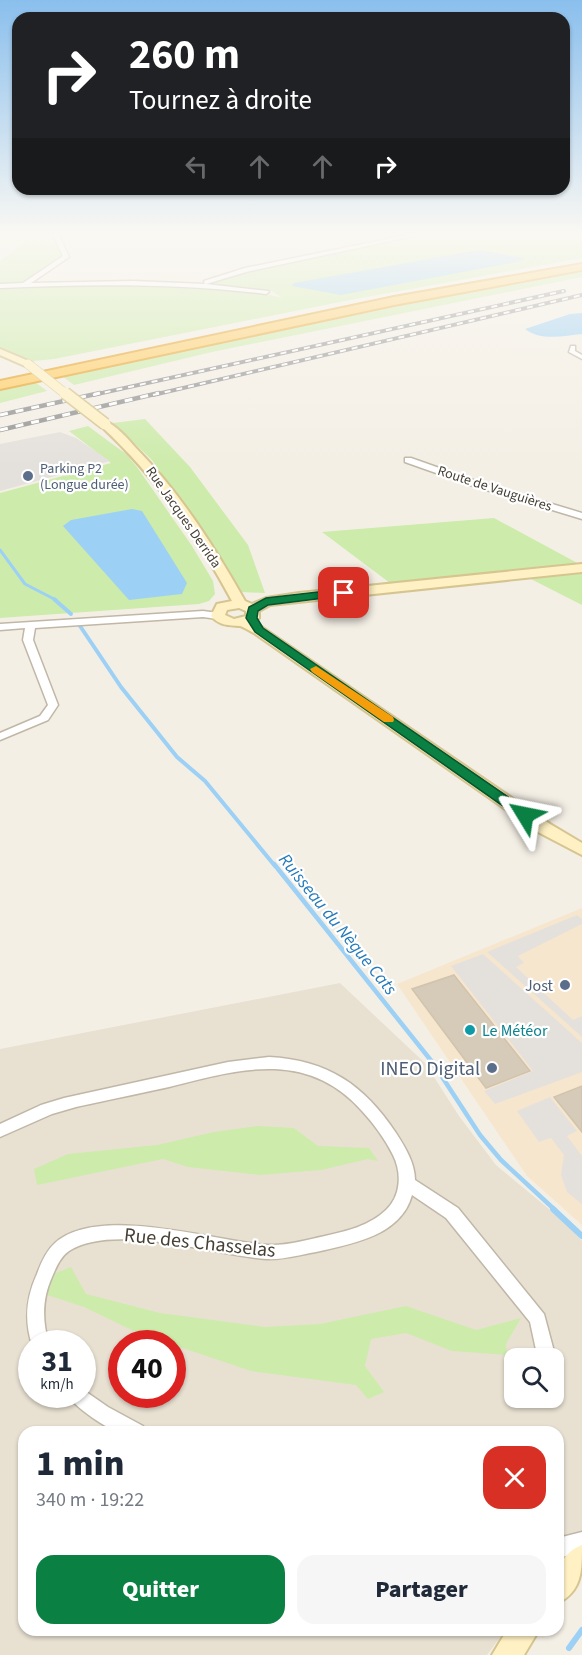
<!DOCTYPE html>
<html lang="fr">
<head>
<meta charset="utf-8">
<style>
	body { margin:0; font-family:"Source Sans 3",sans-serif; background:#f6f6f7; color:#1f2937; height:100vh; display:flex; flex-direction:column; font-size:22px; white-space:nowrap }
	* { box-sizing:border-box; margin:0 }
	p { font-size:20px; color:#747a83 }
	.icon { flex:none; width:33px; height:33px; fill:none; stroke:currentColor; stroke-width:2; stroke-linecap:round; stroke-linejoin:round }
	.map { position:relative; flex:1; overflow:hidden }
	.sheet { position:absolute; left:18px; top:1426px; width:546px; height:210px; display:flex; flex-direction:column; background:#fff; border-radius:18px; box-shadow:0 2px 4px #0004 }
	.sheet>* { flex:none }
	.banner { position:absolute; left:12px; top:12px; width:558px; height:183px; border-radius:18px; box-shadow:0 2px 4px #0004; background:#202124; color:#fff; overflow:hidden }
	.fabs { position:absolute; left:504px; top:1348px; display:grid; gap:12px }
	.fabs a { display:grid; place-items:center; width:60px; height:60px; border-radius:12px; background:#fff; box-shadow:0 2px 4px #0004; font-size:30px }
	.speed { position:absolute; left:18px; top:1330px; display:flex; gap:12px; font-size:30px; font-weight:700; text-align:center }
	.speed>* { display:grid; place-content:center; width:78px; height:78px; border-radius:50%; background:#fff; box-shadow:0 2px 4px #0004; line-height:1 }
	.speed small { font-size:15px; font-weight:400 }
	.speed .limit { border:9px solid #d22; background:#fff; color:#111 }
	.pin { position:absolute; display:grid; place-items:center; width:51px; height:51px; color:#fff; margin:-26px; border-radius:12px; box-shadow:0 3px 9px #0006 }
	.me { position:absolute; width:66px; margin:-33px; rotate:305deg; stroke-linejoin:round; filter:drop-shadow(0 0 4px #0008) }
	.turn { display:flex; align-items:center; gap:21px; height:126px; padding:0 18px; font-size:27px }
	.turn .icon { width:78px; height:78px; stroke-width:2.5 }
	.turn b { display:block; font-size:42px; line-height:51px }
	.lanes { display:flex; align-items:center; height:57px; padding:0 18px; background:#0003; justify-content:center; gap:30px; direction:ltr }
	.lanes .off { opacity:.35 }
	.round { display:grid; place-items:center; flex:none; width:63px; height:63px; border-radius:18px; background:#f6f6f7 }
	.summary { display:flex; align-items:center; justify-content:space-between; height:102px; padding:0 18px }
	h1 { font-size:36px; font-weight:800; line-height:45px }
	.action { display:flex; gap:12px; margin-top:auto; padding:12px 18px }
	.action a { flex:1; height:69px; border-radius:18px; background:#0b8043; color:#fff; font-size:24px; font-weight:800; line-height:69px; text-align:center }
	.action a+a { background:#f6f6f7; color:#1f2937 }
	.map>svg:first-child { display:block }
	.residential { fill:#e8e1d2; fill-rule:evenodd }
	.commercial { fill:#f7e6ce }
	.green { fill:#cdebab }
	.parking { fill:#e4e1dd }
	.water { fill:#9dd0f5 }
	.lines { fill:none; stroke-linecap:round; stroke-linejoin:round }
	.stream-far3 { stroke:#9dd0f5; stroke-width:3 }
	.stream-far2 { stroke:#9dd0f5; stroke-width:4 }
	.stream-far1 { stroke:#9dd0f5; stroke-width:4.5 }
	.stream { stroke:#9dd0f5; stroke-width:6 }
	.building { fill:#d6cbb9; stroke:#d1c3ac; stroke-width:1.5 }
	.street-casing { stroke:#c0b7a7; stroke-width:3 }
	.secondary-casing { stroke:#d6c591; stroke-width:4 }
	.highway-casing { stroke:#e7a42b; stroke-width:4 }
	.street { fill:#fff; fill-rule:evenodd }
	.secondary { fill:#fff1c3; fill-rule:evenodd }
	.highway { fill:#ffcd64; fill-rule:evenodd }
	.rail-far1-casing { stroke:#959595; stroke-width:4 }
	.rail-casing { stroke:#959595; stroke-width:4.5 }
	.rail-far1 { stroke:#fff; stroke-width:2; stroke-dasharray:6; stroke-linecap:butt }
	.rail { stroke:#fff; stroke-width:3; stroke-dasharray:8; stroke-linecap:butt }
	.secondary-bridge-far1-casing { stroke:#d6c591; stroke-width:10; stroke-linecap:butt }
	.secondary-bridge-casing { stroke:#d6c591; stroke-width:14; stroke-linecap:butt }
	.secondary-bridge-far1 { stroke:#fff1c3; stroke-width:9 }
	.secondary-bridge { stroke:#fff1c3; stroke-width:11 }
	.route { fill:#0b8043; stroke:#07532c; stroke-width:1.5 }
	.slow { fill:#f59e0b }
	.service-dot { fill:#5c6f8a; stroke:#fff; stroke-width:2 }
	.culture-dot { fill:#0f9aa8; stroke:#fff; stroke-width:2 }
	.labels { text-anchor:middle; stroke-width:4.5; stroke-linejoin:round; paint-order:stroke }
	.far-service-label { font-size:14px; fill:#4e5e75; stroke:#fff; text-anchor:start }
	.far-street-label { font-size:14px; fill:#463f34; stroke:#fff }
	.service-label { font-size:16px; fill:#4e5e75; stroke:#fff; text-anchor:end }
	.culture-label { font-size:16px; fill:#0d838f; stroke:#fff; text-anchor:start }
	.water-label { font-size:18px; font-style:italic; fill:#267ab9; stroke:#fff }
	.near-service-label { font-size:20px; fill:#4e5e75; stroke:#fff; text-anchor:end }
	.near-street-label { font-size:20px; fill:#463f34; stroke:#fff }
</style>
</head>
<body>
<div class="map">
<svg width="582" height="1655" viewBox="0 0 582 1655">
	<rect width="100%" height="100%" fill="#f4efe5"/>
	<path class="residential" d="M340 983 425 1063 459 1116 496 1165 567 1224 582 1241V1535L558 1564V1432H24V1630L505 1631 487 1655H0V1049ZM32 1344H82V1395H32ZM122 1344H172V1395H122ZM514 1359H554V1398H514Z"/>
	<path class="commercial" d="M582 908V1225L527 1176 397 984Z"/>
	<g class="green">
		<path d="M0 235H56L66 257 25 285H0V261L22 244 0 242Z"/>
		<path d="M427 235H582V258L350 300 54 359 34 361 0 350V287L159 283 262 293 282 298 272 291 209 283 248 271Z"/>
		<path d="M582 272V277L212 352 74 385 62 376 423 301Z"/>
		<path d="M35 382 47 391 0 403V389Z"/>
		<path d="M145 419 190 467 248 545 265 593 241 592 213 547 152 460 113 423Z"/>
		<path d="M88 426 126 454 137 467 192 546 213 581 215 594 209 601 199 604 0 618V493L111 463 69 431Z"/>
		<path d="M494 518 581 565 390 583 322 532Z"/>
		<path d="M582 569V605L523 575Z"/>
		<path d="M257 1126 294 1128 318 1146 369 1148 378 1161 368 1159 321 1170 260 1175 188 1167 163 1159 37 1185 34 1169 68 1154 157 1145 214 1132Z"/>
		<path d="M71 1267 86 1294 160 1313 265 1327 320 1324 406 1306 476 1330 521 1318 506 1344 507 1355 452 1351 406 1333 371 1339 365 1366 384 1392 368 1399 356 1385 251 1371 138 1333 84 1307 47 1295 53 1274Z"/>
	</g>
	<g class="parking">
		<path d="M60 432 76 438 110 461 0 491V444Z"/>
		<path d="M577 915 582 919V924L518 956 524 963 516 967 573 1020 582 1016V1037L487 952Z"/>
		<path d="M483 954 582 1043V1072L495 1104 484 1091 533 1071 451 966Z"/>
		<path d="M550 1097 577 1131 567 1136 582 1156V1204L567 1192 561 1175 564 1155 551 1138 539 1142 517 1111Z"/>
	</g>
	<g class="water">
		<path d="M479 250 524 258 522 261 341 295 292 286 294 283Z"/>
		<path d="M582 313V334C564 336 540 341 525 329L570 314Z"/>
		<path d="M132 509 142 511 187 583 182 594 129 600 63 526 71 520Z"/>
	</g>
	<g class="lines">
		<path class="stream-far3" d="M0 550 25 584 56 600"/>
		<g class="stream-far2">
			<path d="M54 599 71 614"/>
			<path d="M78 623 121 687 177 757 205 781 275 866"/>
		</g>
		<path class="stream-far1" d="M274 864 433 1063 480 1135 501 1160 555 1210"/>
		<g class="stream">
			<path d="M553 1209 582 1236"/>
			<path d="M569 1648 582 1630"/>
		</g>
	</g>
	<g class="building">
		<path d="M454 975 530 1071 486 1088 412 989Z"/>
		<path d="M582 1086V1132L554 1097Z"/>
	</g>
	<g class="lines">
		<defs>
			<g id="street">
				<path d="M53 235H59L69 257 31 283 133 281 205 284 204 281 245 268 407 235H418L246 272 206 284 268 291 269 292 266 294C177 283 89 284 0 288V284L23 283 63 256Z"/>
				<path d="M571 346H575V351L582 355V359L569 352Z"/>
				<path d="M405 458H411L476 481 582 513V519L470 485 405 462Z"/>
				<path d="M203 611 218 613 223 616 218 619 203 617 35 628 33 640 58 705 48 720 0 740V733L40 716 48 705 23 640 25 628 0 630V624Z"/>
				<path d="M269 1057C328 1060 364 1085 396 1133 405 1147 415 1163 415 1180L458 1208 544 1314 556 1359 554 1364V1359H538L530 1322 446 1218 412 1195C401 1236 351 1244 316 1252 299 1255 283 1260 266 1259 215 1255 113 1222 69 1251 60 1257 56 1268 52 1277 42 1299 42 1321 49 1344L32 1345C24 1320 26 1298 37 1274 41 1263 46 1251 55 1243 99 1204 213 1241 267 1245 286 1246 306 1240 325 1236 347 1231 369 1226 386 1210 401 1196 402 1173 393 1155 385 1139 374 1124 362 1111 307 1049 239 1069 169 1087 138 1094 107 1100 76 1107L52 1114 0 1137V1124L41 1105 64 1098 228 1062Z"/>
				<path d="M82 1389 108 1407 143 1426 145 1432C137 1432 129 1434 121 1432 109 1431 73 1406 68 1395H82Z"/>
				<path d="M582 1532V1552L558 1558V1538Z"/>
			</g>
			<g id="secondary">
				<path d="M0 349 31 362 33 364 25 366 0 355Z"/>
				<path d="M105 421C116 425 128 439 136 448 180 493 214 546 245 601L252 604 266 598 299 593 582 564V572L270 605 259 611V618L254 622 550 824 582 843V855L538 832 254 633C250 631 244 627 240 626 228 625 220 626 211 616L217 604 232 601C197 536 156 477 101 426L100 424ZM239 608 246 611V616L234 619 225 615 227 610Z"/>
				<path d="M582 1545C582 1571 582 1591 558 1603 558 1577 554 1557 582 1545Z"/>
				<path d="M507 1630H539L524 1655H492Z"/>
			</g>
			<path id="highway" d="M582 264V270L394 305 0 389V381L394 297Z"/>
		</defs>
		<use href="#street" class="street-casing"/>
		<use href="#secondary" class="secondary-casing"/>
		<use href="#highway" class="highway-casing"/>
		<use href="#street" class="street"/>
		<use href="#secondary" class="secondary"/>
		<use href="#highway" class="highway"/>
		<defs>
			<g id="rail-far1">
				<path d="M93 395 564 291"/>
				<path d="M153 395 582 295"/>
			</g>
			<g id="rail">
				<path d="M0 415 100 393"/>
				<path d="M0 430 159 393"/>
			</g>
		</defs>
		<use href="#rail-far1" class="rail-far1-casing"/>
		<use href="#rail" class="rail-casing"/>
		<use href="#rail-far1" class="rail-far1"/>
		<use href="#rail" class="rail"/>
		<defs>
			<path id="secondary-bridge-far1" d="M28 364 67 395"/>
			<path id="secondary-bridge" d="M65 393 105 424"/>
		</defs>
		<use href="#secondary-bridge-far1" class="secondary-bridge-far1-casing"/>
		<use href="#secondary-bridge" class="secondary-bridge-casing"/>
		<use href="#secondary-bridge-far1" class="secondary-bridge-far1"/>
		<use href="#secondary-bridge" class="secondary-bridge"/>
	</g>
	<linearGradient id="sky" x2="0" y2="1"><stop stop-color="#8abfed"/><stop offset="0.5" stop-color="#faf8f3"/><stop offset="1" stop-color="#faf8f3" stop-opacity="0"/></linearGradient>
	<rect width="582" height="467" fill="url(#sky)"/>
	<path class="route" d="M344 589 348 590V595L268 605 258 611 257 618 263 628 530 812 532 815 530 818H520L255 632 246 618 249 607 266 598Z"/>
	<path class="slow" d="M316 666 393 717 394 720 393 722H384L312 672 310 669Z"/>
	<g class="service-dot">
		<circle cx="28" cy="476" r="6"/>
		<circle cx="565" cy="985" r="6"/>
		<circle cx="492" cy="1068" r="6"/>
	</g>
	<circle class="culture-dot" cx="470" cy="1030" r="6"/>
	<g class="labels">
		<g class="far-service-label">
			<text x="40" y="473">Parking P2<tspan x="40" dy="16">(Longue durée)</tspan></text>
		</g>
		<g class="far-street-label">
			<text transform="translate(495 488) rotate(18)" y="5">Route de Vauguières</text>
			<text transform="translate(184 517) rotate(55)" y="5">Rue Jacques Derrida</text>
		</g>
		<g class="service-label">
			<text x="553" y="991">Jost</text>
		</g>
		<g class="culture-label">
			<text x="482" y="1036">Le Météor</text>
		</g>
		<g class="water-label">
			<text transform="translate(338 924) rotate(51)" y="6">Ruisseau du Nègue Cats</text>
		</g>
		<g class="near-service-label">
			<text x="480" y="1075">INEO Digital</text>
		</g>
		<g class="near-street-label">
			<text transform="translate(200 1242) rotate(6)" y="7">Rue des Chasselas</text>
		</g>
	</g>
</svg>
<div class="fabs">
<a><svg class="icon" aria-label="search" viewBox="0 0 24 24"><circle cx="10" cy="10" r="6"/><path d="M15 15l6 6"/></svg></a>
</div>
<div class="speed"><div>31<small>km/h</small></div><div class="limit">40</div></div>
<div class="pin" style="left:344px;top:593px;background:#d93025"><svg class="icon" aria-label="arrive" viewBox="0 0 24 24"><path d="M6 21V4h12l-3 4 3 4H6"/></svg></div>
<svg class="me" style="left:525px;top:815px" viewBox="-20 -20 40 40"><path d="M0-17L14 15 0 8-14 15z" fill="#0b8043" stroke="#fff" stroke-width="4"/></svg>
<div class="banner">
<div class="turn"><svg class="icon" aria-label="right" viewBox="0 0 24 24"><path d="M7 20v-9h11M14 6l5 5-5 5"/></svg><div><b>260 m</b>Tournez à droite</div></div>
<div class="lanes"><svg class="icon off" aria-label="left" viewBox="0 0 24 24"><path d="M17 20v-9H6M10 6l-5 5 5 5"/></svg><svg class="icon off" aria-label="ahead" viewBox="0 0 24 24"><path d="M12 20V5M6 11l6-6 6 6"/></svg><svg class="icon off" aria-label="ahead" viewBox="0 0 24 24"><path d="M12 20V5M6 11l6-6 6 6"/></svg><svg class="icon" aria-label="right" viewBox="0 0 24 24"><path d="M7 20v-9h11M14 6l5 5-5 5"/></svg></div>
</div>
<section class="sheet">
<div class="summary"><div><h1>1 min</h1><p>340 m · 19:22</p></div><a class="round" style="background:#d93025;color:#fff"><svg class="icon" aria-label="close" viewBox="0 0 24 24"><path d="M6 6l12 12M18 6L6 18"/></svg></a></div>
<div class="action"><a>Quitter</a><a>Partager</a></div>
</section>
</div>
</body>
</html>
